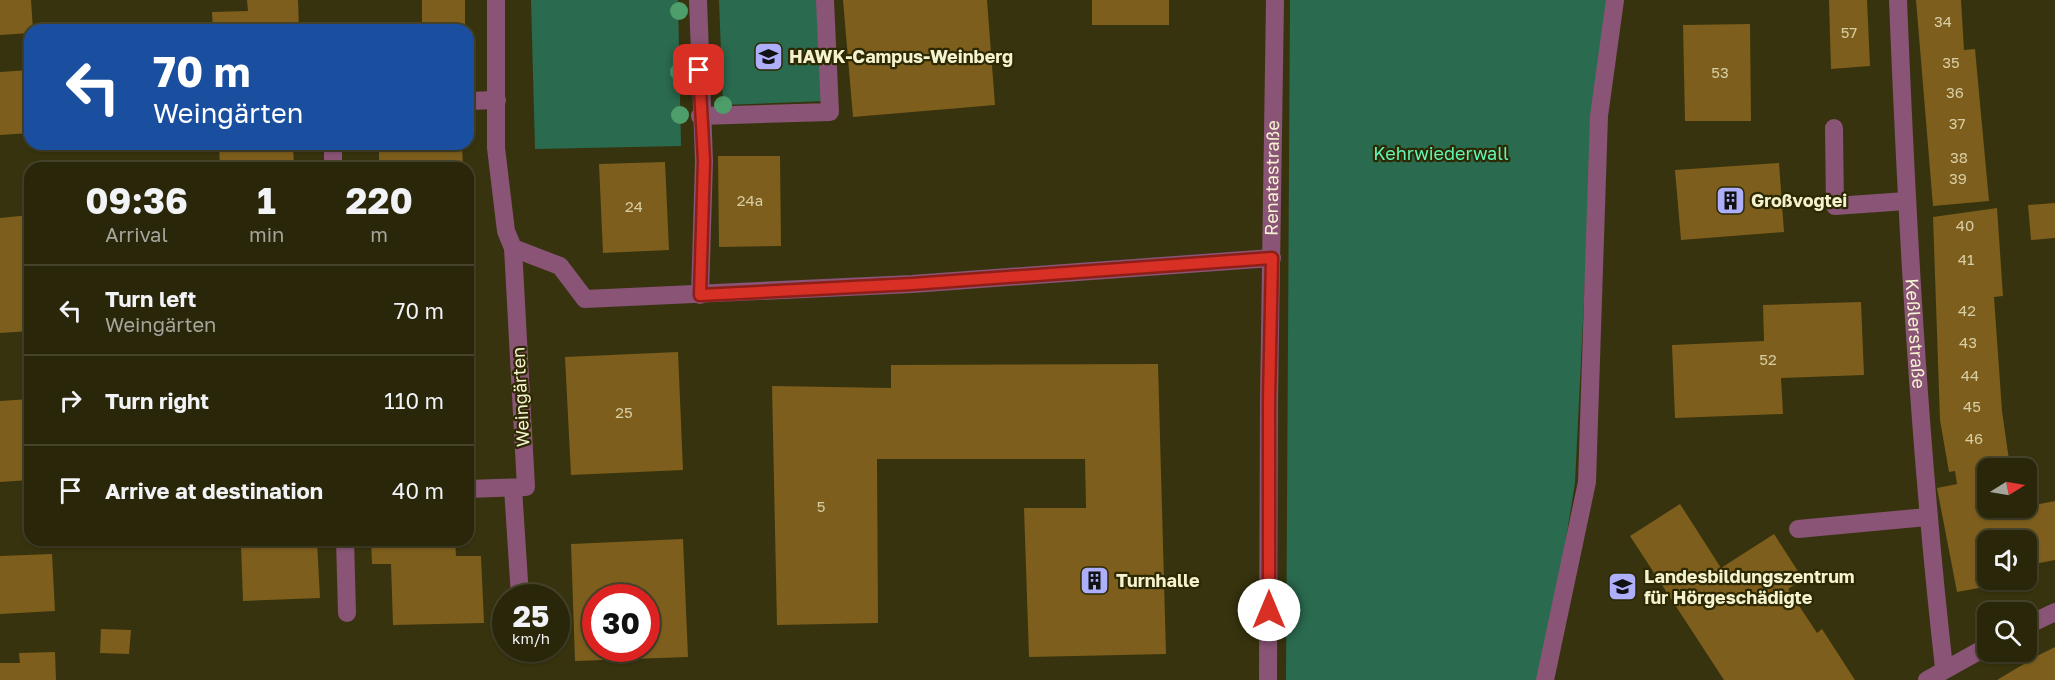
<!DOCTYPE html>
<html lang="en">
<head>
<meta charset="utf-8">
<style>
	body { margin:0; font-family:"Golos Text",sans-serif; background:#312e13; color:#f1f3f6; height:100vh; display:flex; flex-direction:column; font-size:22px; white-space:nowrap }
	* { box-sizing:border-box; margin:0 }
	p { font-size:20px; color:#a5a59c }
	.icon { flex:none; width:33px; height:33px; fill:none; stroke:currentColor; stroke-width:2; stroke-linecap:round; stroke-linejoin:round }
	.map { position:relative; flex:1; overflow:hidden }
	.panel { position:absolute; left:24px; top:162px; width:450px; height:384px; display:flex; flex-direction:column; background:#29260a; border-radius:18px; box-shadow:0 2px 4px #0004,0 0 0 2px #45432b }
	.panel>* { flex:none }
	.top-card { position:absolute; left:24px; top:24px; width:450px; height:126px; border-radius:18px; box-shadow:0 2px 4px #0004,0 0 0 2px #45432b; background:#1a4fa0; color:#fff; overflow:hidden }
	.needle { width:39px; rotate:79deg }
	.buttons { position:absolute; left:1977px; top:458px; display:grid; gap:12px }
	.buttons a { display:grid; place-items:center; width:60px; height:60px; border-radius:12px; background:#29260a; box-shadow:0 2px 4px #0004,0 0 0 2px #45432b; font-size:30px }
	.speed { position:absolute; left:492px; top:584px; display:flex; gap:12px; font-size:30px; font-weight:700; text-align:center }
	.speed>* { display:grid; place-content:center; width:78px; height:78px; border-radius:50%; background:#29260a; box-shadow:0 2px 4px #0004,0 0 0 2px #45432b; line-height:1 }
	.speed small { font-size:15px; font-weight:400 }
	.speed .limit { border:9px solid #d22; background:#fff; color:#111 }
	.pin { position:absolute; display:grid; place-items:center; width:51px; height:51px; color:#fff; margin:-26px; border-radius:12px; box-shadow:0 3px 9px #0006 }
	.me { position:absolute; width:66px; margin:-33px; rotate:0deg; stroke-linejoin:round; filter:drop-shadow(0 0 4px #0008) }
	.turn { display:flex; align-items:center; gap:21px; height:126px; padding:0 30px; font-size:27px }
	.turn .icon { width:78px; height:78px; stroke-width:2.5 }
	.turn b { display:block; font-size:42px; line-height:51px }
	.eta { display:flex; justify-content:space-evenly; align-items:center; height:102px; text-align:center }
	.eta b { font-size:36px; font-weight:700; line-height:42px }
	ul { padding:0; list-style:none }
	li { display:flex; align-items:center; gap:18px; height:90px; padding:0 30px; border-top:2px solid #45432b }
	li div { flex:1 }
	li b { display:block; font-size:22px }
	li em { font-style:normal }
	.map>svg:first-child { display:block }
	.green { fill:#2a6a4f }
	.building { fill:#7d5e1c; fill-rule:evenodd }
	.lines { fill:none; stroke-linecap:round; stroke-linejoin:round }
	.minor { stroke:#895475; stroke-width:18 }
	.tree { fill:#4e9e6b }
	.route-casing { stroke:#8d1f18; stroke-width:15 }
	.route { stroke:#d93025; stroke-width:10 }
	.labels { text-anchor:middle; stroke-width:4.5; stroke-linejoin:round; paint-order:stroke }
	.number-label { font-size:15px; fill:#d7cda2 }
	.poi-label { font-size:18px; font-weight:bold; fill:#f5f2cf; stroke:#2d2903; text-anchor:start }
	.park-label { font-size:18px; fill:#61f5b7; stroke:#2d2903 }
	.street-label { font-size:18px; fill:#f5f2cf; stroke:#2d2903 }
</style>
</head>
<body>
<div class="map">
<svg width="2055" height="680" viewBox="0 0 2055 680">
	<rect width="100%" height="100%" fill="#37330e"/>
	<g class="green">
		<path d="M531 0H678L681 146 535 149Z"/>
		<path d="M719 0H821L824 101 723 105Z"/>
		<path d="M1290 0H1607L1593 116 1575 483 1543 680H1286Z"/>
	</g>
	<g class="building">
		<path d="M0 0H31L33 30H30V33L0 35Z"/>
		<path d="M247 0H298L299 30H213L212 12 248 11Z"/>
		<rect x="422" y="0" width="43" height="30"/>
		<path d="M843 0H987L995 105 853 117Z"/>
		<rect x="1092" y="0" width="77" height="25"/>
		<path d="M1829 0H1867L1870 66 1831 69Z"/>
		<path d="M1916 0H1961L1964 50 1975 49 1989 201 1933 206Z"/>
		<path d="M1750 24 1751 121H1685L1683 25Z"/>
		<path d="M30 70V133L0 135V72Z"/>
		<path d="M219 144H293L294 168H220Z"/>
		<path d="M379 144H462L463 168H379Z"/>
		<path d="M718 156H780L781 246 719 247Z"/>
		<path d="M665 162 669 250 603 253 599 164Z"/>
		<path d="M1779 163 1784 232 1681 240 1675 170Z"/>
		<path d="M2055 203V238L2031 240 2028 205Z"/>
		<path d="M1997 208 2003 296 1994 297 2002 411 2009 460 1993 463 1994 468H1988V507L2019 508 2055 501V560L2029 565 2032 578 2026 579V540H1988V579L2023 580 1957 592 1937 488 1957 484 1955 471 1949 472 1940 420 1933 217Z"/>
		<path d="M30 215V331L0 333V218Z"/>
		<path d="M1861 302 1864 375 1781 378 1783 414 1675 418 1672 345 1764 341 1763 305Z"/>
		<path d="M678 352 683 470 571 475 565 357Z"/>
		<path d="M468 361H473L476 428 468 429Z"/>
		<path d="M1158 364 1166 654 1029 657 1024 508H1086L1085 459H877L878 623 777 625 772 386 891 388V365Z"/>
		<path d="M30 399V480L0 482V401Z"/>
		<path d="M1680 504 1721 568 1774 534 1803 579 1788 589 1817 633 1822 629 1855 680H1724L1630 536Z"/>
		<path d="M683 539 688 657 575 661 571 544ZM596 597H646V648H596Z"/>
		<path d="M371 540H455L456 556H481L484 623 393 625 391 564H372Z"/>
		<path d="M317 541 320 598 243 601 241 545Z"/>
		<path d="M52 554 55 611 0 614V556Z"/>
		<path d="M101 629 131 630 129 654 100 653Z"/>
		<path d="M2055 647V680H1997L2039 655Z"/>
		<path d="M55 652 56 680H0V663H20L19 653Z"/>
	</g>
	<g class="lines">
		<g class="minor">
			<path d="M496 0V148L506 231 513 248 560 266 585 299 912 284 1272 258"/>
			<path d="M698 0 704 161 700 295"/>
			<path id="s1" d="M1898 0C1907 223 1919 446 1944 668"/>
			<path d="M468 101 497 100"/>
			<path d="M700 116 830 112 825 0"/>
			<path d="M1834 128 1835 206 1906 201"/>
			<path d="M333 144V168"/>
			<path d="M513 488 520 597"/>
			<path d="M468 489 526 487 513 248"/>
			<path d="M1798 529 1927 517"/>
			<path d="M345 540 347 613"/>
			<path d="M2026 626 2055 612"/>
			<path id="s2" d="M1268 680 1269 400 1275 0"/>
			<path d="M1545 680 1587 482 1599 116 1615 0"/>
			<path d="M1927 680 1988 646"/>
		</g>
	</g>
	<g class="tree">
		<circle cx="679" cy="11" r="9"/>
		<circle cx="679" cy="72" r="9"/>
		<circle cx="723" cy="105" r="9"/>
		<circle cx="680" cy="115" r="9"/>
	</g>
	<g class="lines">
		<defs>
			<path id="route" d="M699 70 704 161 700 295 912 284 1272 258 1269 400V610"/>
		</defs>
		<use href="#route" class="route-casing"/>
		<use href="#route" class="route"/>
	</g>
	<defs>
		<symbol id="university-square" viewBox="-11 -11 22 22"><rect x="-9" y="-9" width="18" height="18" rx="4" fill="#adaffb" stroke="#2d2903"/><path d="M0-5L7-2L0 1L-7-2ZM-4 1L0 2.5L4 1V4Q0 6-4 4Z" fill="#111"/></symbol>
		<symbol id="building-square" viewBox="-11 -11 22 22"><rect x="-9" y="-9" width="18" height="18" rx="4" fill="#adaffb" stroke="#2d2903"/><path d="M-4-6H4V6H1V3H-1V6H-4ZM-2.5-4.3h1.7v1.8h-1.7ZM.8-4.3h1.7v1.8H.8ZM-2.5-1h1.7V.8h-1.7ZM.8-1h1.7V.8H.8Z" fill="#111"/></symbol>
		<symbol id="school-square" viewBox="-11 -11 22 22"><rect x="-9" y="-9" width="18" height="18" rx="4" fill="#adaffb" stroke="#2d2903"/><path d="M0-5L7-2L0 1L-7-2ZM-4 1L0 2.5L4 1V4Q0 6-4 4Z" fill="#111"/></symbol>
	</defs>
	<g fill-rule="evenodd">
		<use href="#university-square" x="752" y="40" width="33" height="33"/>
		<use href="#building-square" x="1714" y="184" width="33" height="33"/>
		<use href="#building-square" x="1078" y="564" width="33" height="33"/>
		<use href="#school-square" x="1606" y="570" width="33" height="33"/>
	</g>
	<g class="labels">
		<g class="number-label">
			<text x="1943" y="27">34</text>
			<text x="1849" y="38">57</text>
			<text x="1951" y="68">35</text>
			<text x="1720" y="78">53</text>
			<text x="1955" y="98">36</text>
			<text x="1957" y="129">37</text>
			<text x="1959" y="163">38</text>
			<text x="1958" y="184">39</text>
			<text x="750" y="206">24a</text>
			<text x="634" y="212">24</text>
			<text x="1965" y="231">40</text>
			<text x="1966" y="265">41</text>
			<text x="1967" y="316">42</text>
			<text x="1968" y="348">43</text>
			<text x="1768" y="365">52</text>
			<text x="1970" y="381">44</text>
			<text x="1972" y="412">45</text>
			<text x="624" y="418">25</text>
			<text x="1974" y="444">46</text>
			<text x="821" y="512">5</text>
		</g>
		<g class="poi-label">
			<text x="789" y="63">HAWK-Campus-Weinberg</text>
			<text x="1751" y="207">Großvogtei</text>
			<text x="1644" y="583">Landesbildungszentrum<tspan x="1644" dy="21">für Hörgeschädigte</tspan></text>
			<text x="1116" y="587">Turnhalle</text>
		</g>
		<g class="park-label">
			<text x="1441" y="160">Kehrwiederwall</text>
		</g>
		<g class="street-label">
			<text dy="6" stroke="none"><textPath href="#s2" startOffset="502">Renatastraße</textPath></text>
			<text dy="6" stroke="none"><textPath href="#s1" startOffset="334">Keßlerstraße</textPath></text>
			<text transform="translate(521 397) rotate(-93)" y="6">Weingärten</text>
		</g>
	</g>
</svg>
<div class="buttons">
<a><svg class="needle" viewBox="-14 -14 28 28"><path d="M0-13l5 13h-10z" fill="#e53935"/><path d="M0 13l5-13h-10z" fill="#a5a59c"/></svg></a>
<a><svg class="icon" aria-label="sound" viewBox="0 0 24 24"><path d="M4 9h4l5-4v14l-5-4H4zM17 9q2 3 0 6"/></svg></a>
<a><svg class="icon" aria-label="search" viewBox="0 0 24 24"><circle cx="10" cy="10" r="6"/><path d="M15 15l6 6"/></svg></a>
</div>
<div class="speed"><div>25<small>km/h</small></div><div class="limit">30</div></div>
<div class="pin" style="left:699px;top:70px;background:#d93025"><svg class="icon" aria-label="arrive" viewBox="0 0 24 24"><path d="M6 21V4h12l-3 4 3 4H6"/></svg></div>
<svg class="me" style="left:1269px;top:610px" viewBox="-20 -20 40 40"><circle r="19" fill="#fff"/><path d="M0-13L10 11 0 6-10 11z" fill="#d93025"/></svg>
<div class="top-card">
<div class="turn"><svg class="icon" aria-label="left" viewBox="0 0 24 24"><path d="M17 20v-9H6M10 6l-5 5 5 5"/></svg><div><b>70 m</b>Weingärten</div></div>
</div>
<section class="panel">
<div class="eta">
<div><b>09:36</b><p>Arrival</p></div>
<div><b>1</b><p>min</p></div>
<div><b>220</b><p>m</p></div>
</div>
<ul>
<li><svg class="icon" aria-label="left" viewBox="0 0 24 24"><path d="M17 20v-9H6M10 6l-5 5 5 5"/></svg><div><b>Turn left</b><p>Weingärten</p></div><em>70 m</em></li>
<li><svg class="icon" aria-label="right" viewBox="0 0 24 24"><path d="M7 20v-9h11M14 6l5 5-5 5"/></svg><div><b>Turn right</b></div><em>110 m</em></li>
<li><svg class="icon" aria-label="arrive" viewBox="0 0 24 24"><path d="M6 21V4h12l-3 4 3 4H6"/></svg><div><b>Arrive at destination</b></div><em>40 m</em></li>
</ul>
</section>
</div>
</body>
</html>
